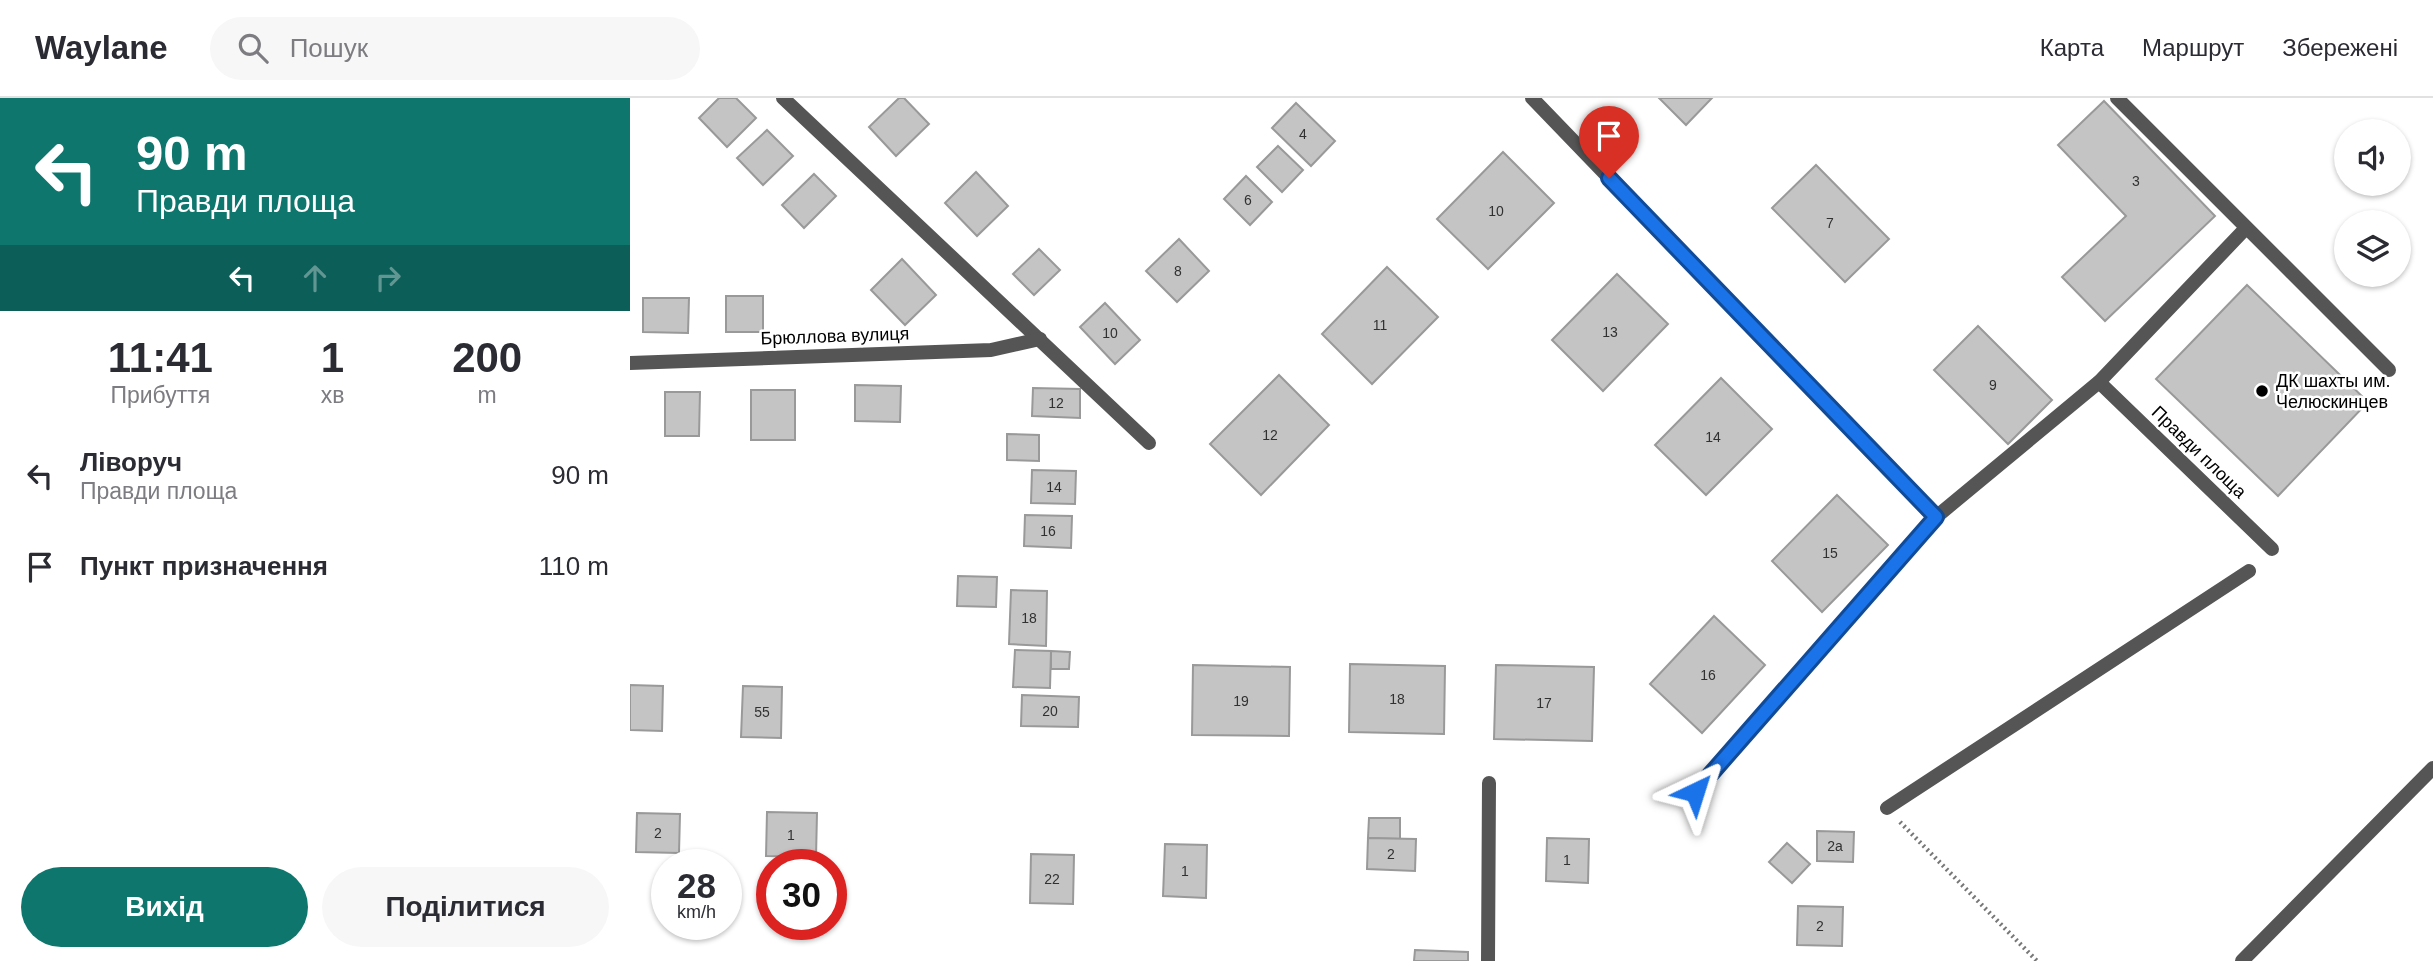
<!DOCTYPE html>
<html lang="uk">
<head>
<meta charset="utf-8">
<style>
	body { margin:0; font-family:Helvetica,sans-serif; background:#f7f7f7; color:#2b2b33; height:100vh; display:flex; flex-direction:column; font-size:26px; white-space:nowrap }
	* { box-sizing:border-box; margin:0 }
	p { font-size:23px; color:#7c7c81 }
	.icon { flex:none; width:38px; height:38px; fill:none; stroke:currentColor; stroke-width:2; stroke-linecap:round; stroke-linejoin:round }
	.map { position:relative; flex:1; overflow:hidden }
	.drawer { display:flex; flex-direction:column; background:#fff; width:630px }
	.drawer>* { flex:none }
	.hud { background:#0f766e; color:#fff; overflow:hidden }
	.buttons { position:absolute; left:1704px; top:21px; display:grid; gap:14px }
	.buttons a { display:grid; place-items:center; width:77px; height:77px; border-radius:50%; background:#fff; box-shadow:0 2px 5px #0004; font-size:35px }
	.speed { position:absolute; left:21px; top:751px; display:flex; gap:14px; font-size:35px; font-weight:700; text-align:center }
	.speed>* { display:grid; place-content:center; width:91px; height:91px; border-radius:50%; background:#fff; box-shadow:0 2px 5px #0004; line-height:1 }
	.speed small { font-size:18px; font-weight:400 }
	.speed .limit { border:10px solid #d22; background:#fff; color:#111 }
	.pin { position:absolute; display:grid; place-items:center; width:60px; height:60px; color:#fff; margin:-72px -30px; border-radius:50% 50% 50% 0; rotate:-45deg; box-shadow:0 0 7px #0007 }
	.pin .icon { rotate:45deg }
	.me { position:absolute; width:77px; margin:-38px; rotate:41deg; stroke-linejoin:round; filter:drop-shadow(0 0 5px #0008) }
	.turn { display:flex; align-items:center; gap:24px; height:147px; padding:0 21px; font-size:32px }
	.turn .icon { width:91px; height:91px; stroke-width:2.5 }
	.turn b { display:block; font-size:49px; line-height:60px }
	.lanes { display:flex; align-items:center; height:66px; padding:0 21px; background:#0003; justify-content:center; gap:35px; direction:ltr }
	.lanes .off { opacity:.35 }
	.eta { display:flex; justify-content:space-evenly; align-items:center; height:119px; text-align:center }
	.eta b { font-size:42px; font-weight:700; line-height:49px }
	.action { display:flex; gap:14px; margin-top:auto; padding:14px 21px }
	.action a { flex:1; height:80px; border-radius:42px; background:#0f766e; color:#fff; font-size:28px; font-weight:700; line-height:80px; text-align:center }
	.action a+a { background:#f7f7f7; color:#2b2b33 }
	ul { padding:0; list-style:none }
	li { display:flex; align-items:center; gap:21px; height:91px; padding:0 21px }
	li div { flex:1 }
	li b { display:block; font-size:26px }
	li em { font-style:normal }
	header { display:flex; align-items:center; gap:42px; box-sizing:border-box; height:98px; padding:0 35px; background:#fff; border-bottom:2px solid #e1e1e2 }
	header strong { font-size:33px }
	nav { display:flex; gap:38px; margin-inline-start:auto; font-size:24px }
	.search { width:490px; height:63px; background:#f7f7f7; display:flex; align-items:center; gap:18px; box-sizing:border-box; padding:0 24px; border-radius:38px; color:#7c7c81; font-size:26px }
	main { display:flex; flex:1; min-height:0 }
	.map>svg:first-child { display:block }
	.building { fill:#c4c4c4; stroke:#999; stroke-width:2 }
	.lines { fill:none; stroke-linecap:round; stroke-linejoin:round }
	.path { stroke:#777; stroke-width:4.5; stroke-dasharray:2 3.5; stroke-linecap:butt }
	.lane { stroke:#555; stroke-width:14 }
	.street { stroke:#555; stroke-width:14 }
	.route-casing { stroke:#114b97; stroke-width:18 }
	.route { stroke:#1a73e8; stroke-width:12 }
	.poi-dot { fill:#000; stroke:#fff; stroke-width:2.5 }
	.labels { text-anchor:middle; stroke-width:5; stroke-linejoin:round; paint-order:stroke }
	.number-label { font-size:14px; fill:#313131 }
	.street-label { font-size:18px; fill:#000; stroke:#fff }
	.poi-label { font-size:18px; fill:#000; stroke:#fff; text-anchor:start }
</style>
</head>
<body>
<header>
<strong>Waylane</strong>
<div class="search"><svg class="icon" aria-label="search" viewBox="0 0 24 24"><circle cx="10" cy="10" r="6"/><path d="M15 15l6 6"/></svg>Пошук</div>
<nav><a>Карта</a><a>Маршрут</a><a>Збережені</a></nav>
</header>
<main>
<section class="drawer">
<div class="hud">
<div class="turn"><svg class="icon" aria-label="left" viewBox="0 0 24 24"><path d="M17 20v-9H6M10 6l-5 5 5 5"/></svg><div><b>90 m</b>Правди площа</div></div>
<div class="lanes"><svg class="icon" aria-label="left" viewBox="0 0 24 24"><path d="M17 20v-9H6M10 6l-5 5 5 5"/></svg><svg class="icon off" aria-label="ahead" viewBox="0 0 24 24"><path d="M12 20V5M6 11l6-6 6 6"/></svg><svg class="icon off" aria-label="right" viewBox="0 0 24 24"><path d="M7 20v-9h11M14 6l5 5-5 5"/></svg></div>
</div>
<div class="eta">
<div><b>11:41</b><p>Прибуття</p></div>
<div><b>1</b><p>хв</p></div>
<div><b>200</b><p>m</p></div>
</div>
<ul>
<li><svg class="icon" aria-label="left" viewBox="0 0 24 24"><path d="M17 20v-9H6M10 6l-5 5 5 5"/></svg><div><b>Ліворуч</b><p>Правди площа</p></div><em>90 m</em></li>
<li><svg class="icon" aria-label="arrive" viewBox="0 0 24 24"><path d="M6 21V4h12l-3 4 3 4H6"/></svg><div><b>Пункт призначення</b></div><em>110 m</em></li>
</ul>
<div class="action"><a>Вихід</a><a>Поділитися</a></div>
</section>
<div class="map">
<svg width="1803" height="863" viewBox="0 0 1803 863">
	<rect width="100%" height="100%" fill="#fff"/>
	<g class="building">
		<path d="M89 0H106L126 20 97 49 69 20Z"/>
		<path d="M269 0H274L299 26 266 58 239 29Z"/>
		<path d="M1029 0H1082L1056 27Z"/>
		<path d="M1474 3 1585 118 1475 223 1432 179 1496 118 1428 47Z"/>
		<path d="M666 5 705 43 681 68 642 30Z"/>
		<path d="M137 32 163 58 133 87 107 60Z"/>
		<path d="M648 48 673 72 652 94 627 69Z"/>
		<path d="M873 54 924 105 858 171 807 121Z"/>
		<path d="M1186 67 1259 141 1215 184 1142 110Z"/>
		<path d="M346 74 378 108 347 138 315 105Z"/>
		<path d="M184 76 206 98 174 130 152 107Z"/>
		<path d="M616 78 642 104 620 127 594 101Z"/>
		<path d="M549 141 579 173 547 204 516 173Z"/>
		<path d="M409 151 430 172 404 197 383 176Z"/>
		<path d="M272 161 306 197 275 227 241 192Z"/>
		<path d="M757 169 808 219 742 286 692 236Z"/>
		<path d="M987 176 1038 226 973 293 922 242Z"/>
		<path d="M1617 187 1738 304 1648 398 1526 281Z"/>
		<rect x="96" y="198" width="37" height="36"/>
		<path d="M13 200H59L58 235 13 234Z"/>
		<path d="M475 205 510 242 485 266 450 229Z"/>
		<path d="M1348 228 1422 302 1378 346 1304 272Z"/>
		<path d="M649 277 699 327 631 397 580 346Z"/>
		<path d="M1091 280 1142 331 1076 397 1025 347Z"/>
		<path d="M225 287 271 288 270 324 225 323Z"/>
		<path d="M403 290 450 291V320L402 318Z"/>
		<rect x="121" y="292" width="44" height="50"/>
		<path d="M35 294H70L69 338H35Z"/>
		<path d="M377 336 409 337V363L377 362Z"/>
		<path d="M402 372 446 373 445 406 401 405Z"/>
		<path d="M1207 397 1258 447 1192 514 1142 463Z"/>
		<path d="M395 417 442 418 441 450 394 448Z"/>
		<path d="M328 478 367 479 366 509 327 508Z"/>
		<path d="M381 492 417 493 416 548 379 546Z"/>
		<path d="M1084 518 1135 567 1072 635 1020 586Z"/>
		<path d="M385 552 421 553 420 590 383 589Z"/>
		<path d="M421 553 440 554 439 571H421Z"/>
		<path d="M720 566 815 568 814 636 719 634Z"/>
		<path d="M563 567 660 569 659 638 562 637Z"/>
		<path d="M866 567 964 569 962 643 864 641Z"/>
		<path d="M0 587 33 588 32 633 0 632Z"/>
		<path d="M113 588 152 589 151 640 111 639Z"/>
		<path d="M392 597 449 599 448 629 391 628Z"/>
		<path d="M137 714 187 715 186 759 136 758Z"/>
		<path d="M7 715 50 716 49 755 6 754Z"/>
		<path d="M739 720H770V741L738 740Z"/>
		<path d="M1187 733 1224 734 1223 764 1187 763Z"/>
		<path d="M738 740 786 741 785 773 737 771Z"/>
		<path d="M917 740 959 741 958 785 916 783Z"/>
		<path d="M1157 745 1180 766 1162 785 1139 764Z"/>
		<path d="M535 746 577 747 576 800 533 798Z"/>
		<path d="M401 756 444 757 443 806 400 805Z"/>
		<path d="M1168 808 1213 809 1212 848 1167 847Z"/>
		<path d="M785 852 838 854V863H784Z"/>
	</g>
	<g class="lines">
		<path class="path" d="M1270 724 1407 863"/>
		<path class="lane" d="M1257 710 1619 473"/>
		<g class="street">
			<path d="M153 0 519 345"/>
			<path d="M902 0 1306 419"/>
			<path d="M1487 0 1759 272"/>
			<path d="M0 265 361 252 410 241"/>
			<path d="M1469 284 1642 451"/>
			<path d="M1065 693 1306 419 1469 284 1616 130"/>
			<path d="M858 863 859 685"/>
			<path d="M1612 863 1803 670"/>
		</g>
	</g>
	<g class="lines">
		<defs>
			<path id="route" d="M979 80 1306 419 1065 694"/>
		</defs>
		<use href="#route" class="route-casing"/>
		<use href="#route" class="route"/>
	</g>
	<circle class="poi-dot" cx="1632" cy="293" r="7"/>
	<g class="labels">
		<g class="number-label">
			<text x="673" y="41">4</text>
			<text x="1506" y="88">3</text>
			<text x="618" y="107">6</text>
			<text x="866" y="118">10</text>
			<text x="1200" y="130">7</text>
			<text x="548" y="178">8</text>
			<text x="750" y="232">11</text>
			<text x="980" y="239">13</text>
			<text x="480" y="240">10</text>
			<text x="1363" y="292">9</text>
			<text x="426" y="310">12</text>
			<text x="640" y="342">12</text>
			<text x="1083" y="344">14</text>
			<text x="424" y="394">14</text>
			<text x="418" y="438">16</text>
			<text x="1200" y="460">15</text>
			<text x="399" y="525">18</text>
			<text x="1078" y="582">16</text>
			<text x="767" y="606">18</text>
			<text x="611" y="608">19</text>
			<text x="914" y="610">17</text>
			<text x="420" y="618">20</text>
			<text x="132" y="619">55</text>
			<text x="28" y="740">2</text>
			<text x="161" y="742">1</text>
			<text x="1205" y="753">2а</text>
			<text x="761" y="761">2</text>
			<text x="937" y="767">1</text>
			<text x="555" y="778">1</text>
			<text x="422" y="786">22</text>
			<text x="1190" y="833">2</text>
		</g>
		<g class="street-label">
			<text transform="translate(205 238) rotate(-2)" y="6">Брюллова вулиця</text>
			<text transform="translate(1569 354) rotate(44)" y="6">Правди площа</text>
		</g>
		<g class="poi-label">
			<text x="1646" y="289">ДК шахты им.<tspan x="1646" dy="21">Челюскинцев</tspan></text>
		</g>
	</g>
</svg>
<div class="buttons">
<a><svg class="icon" aria-label="sound" viewBox="0 0 24 24"><path d="M4 9h4l5-4v14l-5-4H4zM17 9q2 3 0 6"/></svg></a>
<a><svg class="icon" aria-label="layers" viewBox="0 0 24 24"><path d="M12 4l9 5-9 5-9-5zM3 14l9 5 9-5"/></svg></a>
</div>
<div class="speed"><div>28<small>km/h</small></div><div class="limit">30</div></div>
<div class="pin" style="left:979px;top:80px;background:#d93025"><svg class="icon" aria-label="arrive" viewBox="0 0 24 24"><path d="M6 21V4h12l-3 4 3 4H6"/></svg></div>
<svg class="me" style="left:1065px;top:694px" viewBox="-20 -20 40 40"><path d="M0-17L14 15 0 8-14 15z" fill="#1a73e8" stroke="#fff" stroke-width="4"/></svg>
</div>
</main>
</body>
</html>
